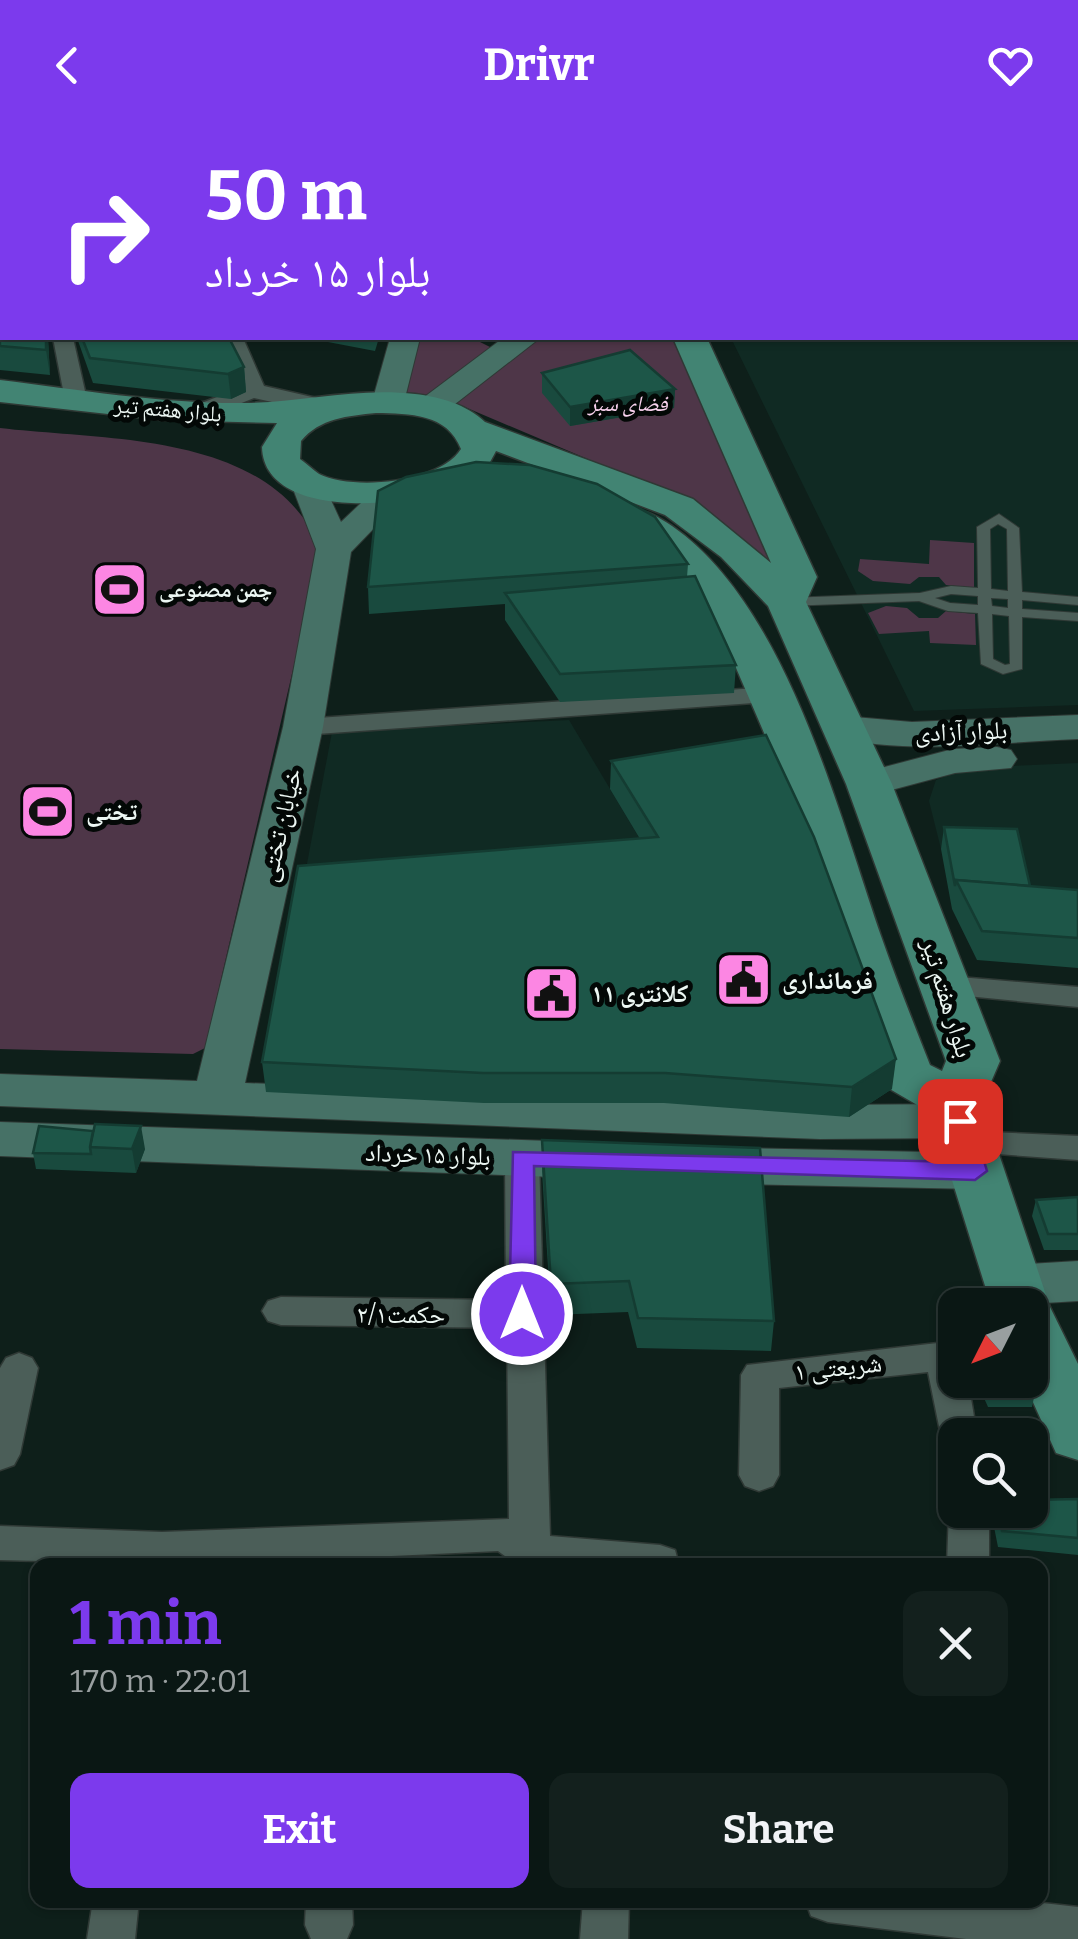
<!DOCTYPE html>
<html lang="en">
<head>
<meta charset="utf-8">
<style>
	body { margin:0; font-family:Bitter,"Noto Naskh Arabic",serif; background:#13201d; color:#f1f3f6; height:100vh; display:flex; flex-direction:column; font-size:38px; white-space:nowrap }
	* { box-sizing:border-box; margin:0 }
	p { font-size:32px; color:#999fa0 }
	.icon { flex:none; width:55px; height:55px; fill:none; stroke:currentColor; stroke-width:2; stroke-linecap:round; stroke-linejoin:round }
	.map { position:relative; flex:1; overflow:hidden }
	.side { position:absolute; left:30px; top:1428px; width:1018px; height:350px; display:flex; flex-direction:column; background:#0a1714; border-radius:20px; box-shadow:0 2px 8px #0004,0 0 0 2px #2a3634 }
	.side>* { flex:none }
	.top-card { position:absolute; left:0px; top:0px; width:1080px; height:210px; box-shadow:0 2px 8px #0004,0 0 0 2px #2a3634; background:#7c3aed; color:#fff; overflow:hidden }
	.needle { width:65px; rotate:228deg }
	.fabs { position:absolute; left:938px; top:1158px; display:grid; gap:20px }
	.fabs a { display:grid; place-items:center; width:110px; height:110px; border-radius:20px; background:#0a1714; box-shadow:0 2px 8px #0004,0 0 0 2px #2a3634; font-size:50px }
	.pin { position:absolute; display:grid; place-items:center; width:85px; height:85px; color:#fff; margin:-42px; border-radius:20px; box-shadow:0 5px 15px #0006 }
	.me { position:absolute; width:110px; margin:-55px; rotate:0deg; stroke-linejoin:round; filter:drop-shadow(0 0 8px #0008) }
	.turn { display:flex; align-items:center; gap:35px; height:210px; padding:0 40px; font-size:45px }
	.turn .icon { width:130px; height:130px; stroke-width:2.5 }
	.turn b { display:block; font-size:70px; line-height:85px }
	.round { display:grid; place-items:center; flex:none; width:105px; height:105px; border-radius:20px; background:#13201d }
	.summary { display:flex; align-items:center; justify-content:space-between; height:170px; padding:0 40px }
	h1 { font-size:60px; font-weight:700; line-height:75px; color:#7c3aed }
	.cta { display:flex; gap:20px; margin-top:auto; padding:20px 40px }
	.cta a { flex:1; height:115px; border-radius:20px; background:#7c3aed; color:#fff; font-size:40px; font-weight:700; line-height:115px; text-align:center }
	.cta a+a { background:#13201d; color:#f1f3f6 }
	header { display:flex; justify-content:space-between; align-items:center; height:130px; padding:0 40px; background:#7c3aed; color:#fff; font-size:45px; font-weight:700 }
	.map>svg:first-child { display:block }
	.built { fill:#102a23 }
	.green { fill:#4e3648 }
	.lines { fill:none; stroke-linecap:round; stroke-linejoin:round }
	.lane-casing { stroke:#2f3935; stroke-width:2 }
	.street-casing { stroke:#2f3935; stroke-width:3 }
	.secondary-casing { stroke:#2f3935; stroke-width:2 }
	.primary-casing { stroke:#2f3935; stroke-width:3 }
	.lane { fill:#4b5e58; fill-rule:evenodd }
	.street { fill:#4b5e58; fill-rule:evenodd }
	.secondary { fill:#467166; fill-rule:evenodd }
	.primary { fill:#428473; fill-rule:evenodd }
	.wall { fill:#194a3e }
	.shaded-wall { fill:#143c32 }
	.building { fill:#1d5648; stroke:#143c32; stroke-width:2.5 }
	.route { fill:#7c3aed; stroke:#51269a; stroke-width:2.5 }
	.labels { text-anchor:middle; stroke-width:10; stroke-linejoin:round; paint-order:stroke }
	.far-park-label { font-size:22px; font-style:italic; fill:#f9d2ee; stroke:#030806 }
	.far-street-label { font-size:22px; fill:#ecf7f3; stroke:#030806 }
	.far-poi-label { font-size:22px; font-weight:bold; fill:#ecf7f3; stroke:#030806; text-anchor:start }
	.street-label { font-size:25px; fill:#ecf7f3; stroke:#030806 }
	.poi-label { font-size:25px; font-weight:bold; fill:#ecf7f3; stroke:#030806; text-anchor:start }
</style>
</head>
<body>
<header><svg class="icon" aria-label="back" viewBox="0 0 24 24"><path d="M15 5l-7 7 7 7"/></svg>Drivr<svg class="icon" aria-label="heart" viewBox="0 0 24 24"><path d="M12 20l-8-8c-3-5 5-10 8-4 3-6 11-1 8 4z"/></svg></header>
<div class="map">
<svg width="1078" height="1809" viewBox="0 0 1078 1809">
	<rect width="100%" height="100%" fill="#0e1f1a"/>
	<g class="built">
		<path d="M1078 85V575L914 581 731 208H1078Z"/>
		<path d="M569 590 656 736 301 765 332 602Z"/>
		<path d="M1078 633V791L1028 789 1018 721 941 719 929 671 936 650 967 638Z"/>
	</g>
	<g class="green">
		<path d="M417 208H472L496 220 436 275 401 268Z"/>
		<path d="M543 208H673L780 444 682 369 453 272 519 220Z"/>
		<path d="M0 298C109 311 271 301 321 419L205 918 193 924 0 919Z"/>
		<path d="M930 410 974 413V458L946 455 939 447H919L910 454 873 451 858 441 860 429 929 434Z"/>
		<path d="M886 476 907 478 919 488H938L946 481 975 484 976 515 930 513 929 501 879 504 868 483Z"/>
	</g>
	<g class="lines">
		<defs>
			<path id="lane" d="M999 384 1019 398 1022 462 1078 467V475L1022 470V479L1078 483V491L1022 487V539L1003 544 981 534 978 483 948 481 919 471 787 476 780 472 787 468 920 463 951 456 978 458 977 397ZM998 394 1007 399 1008 461 991 459 990 399ZM951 464 978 466V475L950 473 935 468ZM991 468 1008 469V478L992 476ZM992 484 1009 486 1010 534 1005 535 993 529Z"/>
			<g id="street">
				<path d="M18 0H36L37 2H20Z"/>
				<path d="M126 0H144V2H127Z"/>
				<path d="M301 0H319V2H302Z"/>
				<path d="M648 0H666L667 2H650Z"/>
				<path d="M750 0H770L772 2H752Z"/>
				<path d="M904 0H925L927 2H906Z"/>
				<path d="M0 51 2 52V63H0Z"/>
				<rect x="0" y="94" width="2" height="12"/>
				<rect x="0" y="124" width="2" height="12"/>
				<path d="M53 208H73L87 270 84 275H68L65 270Z"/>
				<path d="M223 208H243L264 256 334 272 337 277 326 284 254 268 202 289H186V279L243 257Z"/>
				<path d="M771 557 780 559 784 565 780 571 303 605 289 597 303 589Z"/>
				<path d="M947 846 1078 857V877L936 863 931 856 936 849Z"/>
				<path d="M968 1001 1078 1006V1030L956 1021 951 1013 956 1005Z"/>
				<path d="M522 1016 534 1019 539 1028 550 1406 660 1415 675 1420 679 1435H509V1429L498 1421 204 1435 0 1430V1396L162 1402 509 1389 507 1198 281 1195 268 1191 262 1181 268 1171 281 1167 506 1170 505 1028 510 1019Z"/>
				<path d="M955 1211V1250H968L977 1305H955V1320L943 1316 928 1242 779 1258V1345L773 1356 759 1361 745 1356 739 1345 741 1245 747 1235Z"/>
				<path d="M19 1223 32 1228 38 1238 20 1324 14 1335 0 1340V1238L6 1228Z"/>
				<path d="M955 1368V1380H989V1435H947L949 1380Z"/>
				<path d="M93 1770H139L135 1809H87Z"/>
				<path d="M306 1770H352L353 1795 347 1809H311L305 1795Z"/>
				<path d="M583 1770H629L628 1809H580Z"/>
				<path d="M805 1770H1016L1078 1777V1809H966L828 1792 811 1786Z"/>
			</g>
			<g id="secondary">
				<path d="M390 208H420L404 272 388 282 372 272Z"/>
				<path d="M503 208H540L441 285H419L414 278 419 271Z"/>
				<path d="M307 341 319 344 341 392 379 356H403L408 363 351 422 323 597 245 953 820 975 961 974 979 979 986 991 979 1003 961 1008 820 1009 0 976V944L197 951 283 597 316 419 290 351 295 344Z"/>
				<path d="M1078 585V609C997 612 908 626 829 606L823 598 829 590 843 586 912 592Z"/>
				<path d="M997 617 1011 620 1017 629 1011 638 955 643 869 666 854 663 848 654 854 645 953 619Z"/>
				<path d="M0 992 606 1013 624 1019 631 1031 624 1043 606 1049 0 1026Z"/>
				<path d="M698 1017 975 1023 993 1028 1000 1041 993 1054 975 1059 698 1053 680 1048 673 1035 680 1022Z"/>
				<path d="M1078 1131V1171L1012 1175 993 1169 985 1155 993 1141 1012 1135Z"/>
			</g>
			<path id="primary" d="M673 208H707L817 447 806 472 892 654 1000 931 982 973 1050 1177 1078 1234V1330L1056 1323 1023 1250H1030V1175H991L931 983 888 958 880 945 774 626 724 510 697 466 664 427 618 390 623 382C644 377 655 385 672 396 786 475 837 679 881 806 896 849 913 892 930 935L942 941 946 931 846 654 768 476 721 427 665 385 496 321C491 330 487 340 478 346 436 377 264 397 262 317L277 293 162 290 0 272V250C81 260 164 274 246 273 302 272 359 257 415 264 440 267 466 274 485 292L693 369 771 433ZM376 283C410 284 447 283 461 319 440 353 353 361 319 344 313 340 306 333 300 329L301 311C320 288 348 286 376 283Z"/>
		</defs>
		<use href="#lane" class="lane-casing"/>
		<use href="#street" class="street-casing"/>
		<use href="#secondary" class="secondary-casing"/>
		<use href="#primary" class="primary-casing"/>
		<use href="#lane" class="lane"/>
		<use href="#street" class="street"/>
		<use href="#secondary" class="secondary"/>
		<use href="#primary" class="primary"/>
	</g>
	<g class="wall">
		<path d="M0 156 48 208 50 245 0 240Z"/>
		<path d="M77 208H229L244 237 246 262 231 269 93 253Z"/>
		<path d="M307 208H379L375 221Z"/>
		<path d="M542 243 675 259 674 278 570 296 542 263Z"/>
		<path d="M688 434 687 447 736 535 734 563 560 572 505 490V474L369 484 368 457Z"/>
		<path d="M611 631 892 959 849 987 664 973H484L266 962 262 932 640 709 610 659Z"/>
		<path d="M944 697 1030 756 1078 760V838L977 830 952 779 941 719Z"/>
		<path d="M39 996 145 1019 136 1043 36 1039 33 1023Z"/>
		<path d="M542 1010 774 1191 771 1221 637 1218 628 1182 551 1185 542 1041Z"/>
		<path d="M1078 1067V1120H1044L1032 1086 1036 1070Z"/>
		<path d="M976 1250H1030L1037 1253 1032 1277H988Z"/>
		<path d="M1078 1369V1425L998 1417 992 1387 993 1380H1030Z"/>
	</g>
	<g class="shaded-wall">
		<path d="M46 208H48L50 245 46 220Z"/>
		<path d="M244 237 246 262 231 269 228 244Z"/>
		<path d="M675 259 674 278 570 296V277Z"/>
		<path d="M896 929 892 959 849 987 852 957Z"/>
		<path d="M141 996 145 1019 136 1043 132 1019Z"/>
	</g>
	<g class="building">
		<path d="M0 156H2V208H46V220L0 216Z"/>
		<path d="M82 208H229L244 237 228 244 90 228Z"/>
		<path d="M630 220 675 259 570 277 542 243Z"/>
		<path d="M476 332 530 335 597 354 655 387 688 434 368 457 378 361 406 347Z"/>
		<path d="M695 446 736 535 560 544 505 463Z"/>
		<path d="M766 605 814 707 896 929 852 957 665 943H483L262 932 298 736 658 707 611 631Z"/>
		<path d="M944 697 1017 699 1030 756 956 750 955 756Z"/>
		<path d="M956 750 1078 760V808L982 801Z"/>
		<path d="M95 994 141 996 132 1019 90 1017Z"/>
		<path d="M39 996 93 1001 90 1017 91 1024 33 1023Z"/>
		<path d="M542 1010 760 1018 774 1191 638 1188 629 1151 551 1154Z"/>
		<path d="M1078 1067V1104H1048L1036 1070Z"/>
		<path d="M1030 1235 1037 1253 993 1254 991 1250H1030Z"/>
		<path d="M1078 1369V1408L1002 1401 997 1380H1030V1370Z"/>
	</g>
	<path class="route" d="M960 983 972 991 987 1041 975 1050 534 1036 536 1184 522 1194 509 1184 513 1022 960 1032 949 991Z"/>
	<defs>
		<symbol id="stadium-square" viewBox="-11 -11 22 22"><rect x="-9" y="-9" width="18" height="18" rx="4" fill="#fc86e3" stroke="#030806"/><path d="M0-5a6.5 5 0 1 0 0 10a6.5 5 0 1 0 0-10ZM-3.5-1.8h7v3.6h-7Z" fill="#111"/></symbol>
		<symbol id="civic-square" viewBox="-11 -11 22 22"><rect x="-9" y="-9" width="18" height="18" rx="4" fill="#fc86e3" stroke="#030806"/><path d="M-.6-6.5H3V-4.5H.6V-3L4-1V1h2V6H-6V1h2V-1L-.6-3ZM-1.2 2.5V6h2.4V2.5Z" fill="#111"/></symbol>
	</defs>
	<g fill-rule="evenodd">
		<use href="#stadium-square" x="88" y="428" width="63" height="63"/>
		<use href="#stadium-square" x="16" y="650" width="63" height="63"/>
		<use href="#civic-square" x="712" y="818" width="63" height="63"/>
		<use href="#civic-square" x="520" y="832" width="63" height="63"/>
	</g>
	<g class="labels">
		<g class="far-park-label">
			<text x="628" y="281">فضای سبز</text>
		</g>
		<g class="far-street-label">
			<text transform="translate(168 279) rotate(5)" y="8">بلوار هفتم تیر</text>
		</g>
		<g class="far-poi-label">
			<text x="159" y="467">چمن مصنوعی</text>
		</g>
		<g class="street-label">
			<text transform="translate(961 601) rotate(-2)" y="9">بلوار آزادی</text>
			<text transform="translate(280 695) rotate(-77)" y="9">خیابان تختی</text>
			<text transform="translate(948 868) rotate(73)" y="9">بلوار هفتم تیر</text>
			<text transform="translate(428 1024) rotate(2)" y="9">بلوار ۱۵ خرداد</text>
			<text x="401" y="1193">حکمت۲/۱</text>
			<text transform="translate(838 1237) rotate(-6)" y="9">شریعتی ۱</text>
		</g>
		<g class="poi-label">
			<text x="86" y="690">تختی</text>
			<text x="782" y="859">فرمانداری</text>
			<text x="591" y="872">کلانتری ۱۱</text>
		</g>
	</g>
</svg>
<div class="fabs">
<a><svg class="needle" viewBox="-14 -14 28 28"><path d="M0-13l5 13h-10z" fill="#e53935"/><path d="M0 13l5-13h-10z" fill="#999fa0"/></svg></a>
<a><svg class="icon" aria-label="search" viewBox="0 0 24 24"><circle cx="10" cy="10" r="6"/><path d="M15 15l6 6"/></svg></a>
</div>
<div class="pin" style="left:960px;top:991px;background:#d93025"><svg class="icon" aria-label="arrive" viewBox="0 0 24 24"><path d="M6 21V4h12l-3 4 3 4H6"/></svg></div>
<svg class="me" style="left:522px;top:1184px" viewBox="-20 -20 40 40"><circle r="17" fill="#7c3aed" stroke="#fff" stroke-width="3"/><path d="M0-11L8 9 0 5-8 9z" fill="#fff"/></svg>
<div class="top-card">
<div class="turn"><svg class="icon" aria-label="right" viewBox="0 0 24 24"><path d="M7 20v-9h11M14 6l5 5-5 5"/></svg><div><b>50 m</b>بلوار ۱۵ خرداد</div></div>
</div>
<section class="side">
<div class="summary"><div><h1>1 min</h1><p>170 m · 22:01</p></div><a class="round"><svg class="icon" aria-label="close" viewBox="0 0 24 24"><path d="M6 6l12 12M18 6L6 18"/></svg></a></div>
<div class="cta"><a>Exit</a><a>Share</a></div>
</section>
</div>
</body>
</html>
